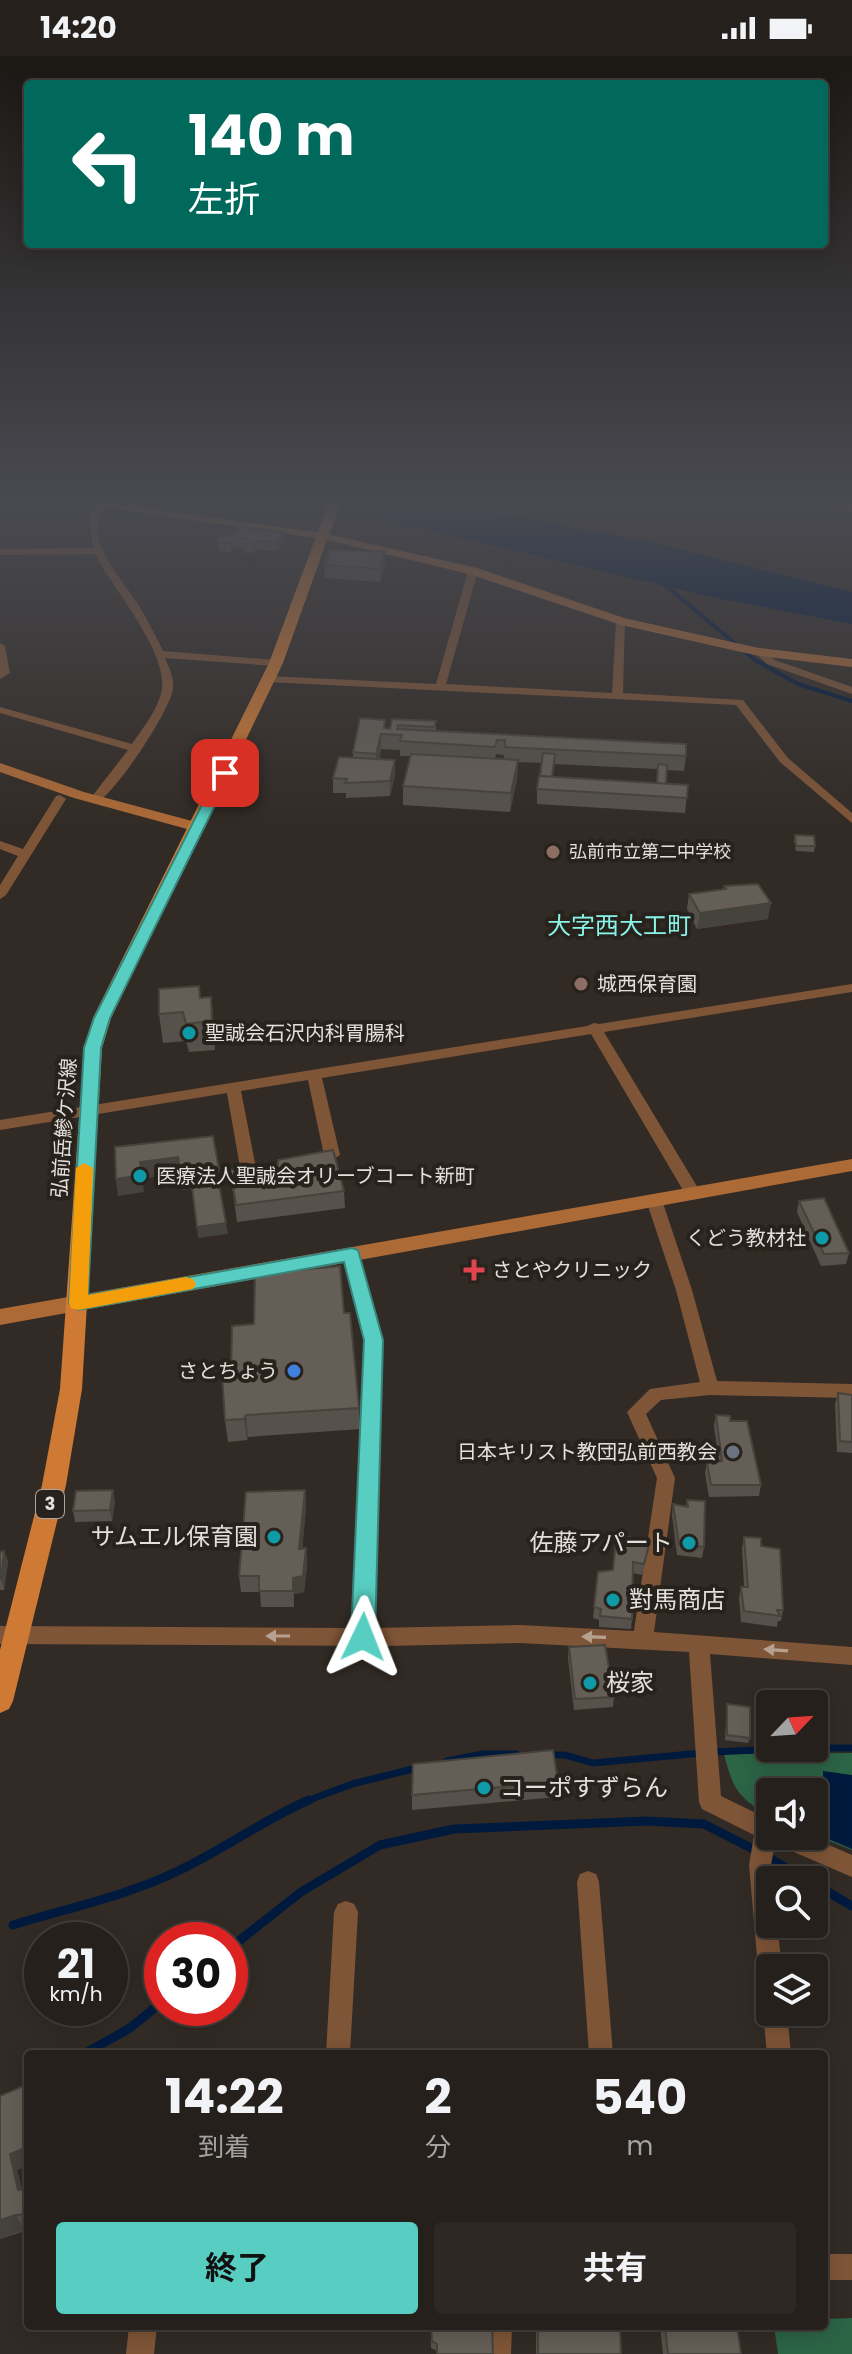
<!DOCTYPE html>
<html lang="ja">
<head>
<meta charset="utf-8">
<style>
	body { margin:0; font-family:Poppins,"Noto Sans JP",sans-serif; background:#2e2825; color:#f1f3f6; height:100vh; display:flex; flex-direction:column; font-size:30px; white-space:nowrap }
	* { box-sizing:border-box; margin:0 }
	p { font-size:26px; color:#a4a3a3 }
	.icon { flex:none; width:44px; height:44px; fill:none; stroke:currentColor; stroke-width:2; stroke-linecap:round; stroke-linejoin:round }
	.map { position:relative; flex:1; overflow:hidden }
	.drawer { position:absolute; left:24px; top:1994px; width:804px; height:280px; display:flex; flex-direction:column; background:#26201c; border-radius:8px; box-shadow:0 4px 20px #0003,0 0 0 2px #423e3b }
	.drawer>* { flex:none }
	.top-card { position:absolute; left:24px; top:24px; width:804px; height:168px; border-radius:8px; box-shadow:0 4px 20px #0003,0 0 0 2px #423e3b; background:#00695c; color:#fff; overflow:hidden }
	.needle { width:52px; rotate:65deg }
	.fabs { position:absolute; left:756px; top:1634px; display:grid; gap:16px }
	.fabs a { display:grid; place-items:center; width:72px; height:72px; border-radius:8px; background:#26201c; box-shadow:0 4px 20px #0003,0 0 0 2px #423e3b; font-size:40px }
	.speed { position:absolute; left:24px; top:1866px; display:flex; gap:16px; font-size:40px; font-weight:700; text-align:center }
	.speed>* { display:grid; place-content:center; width:104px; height:104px; border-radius:50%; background:#26201c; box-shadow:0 4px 20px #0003,0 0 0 2px #423e3b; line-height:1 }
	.speed small { font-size:20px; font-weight:400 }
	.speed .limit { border:12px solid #d22; background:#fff; color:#111 }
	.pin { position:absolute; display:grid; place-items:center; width:68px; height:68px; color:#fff; margin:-34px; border-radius:16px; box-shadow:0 4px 12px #0006 }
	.me { position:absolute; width:88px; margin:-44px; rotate:2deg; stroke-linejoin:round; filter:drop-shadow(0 0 6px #0008) }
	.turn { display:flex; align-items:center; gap:28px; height:168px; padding:0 32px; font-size:36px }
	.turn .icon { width:104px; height:104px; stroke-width:2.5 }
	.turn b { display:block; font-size:56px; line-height:68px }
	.eta { display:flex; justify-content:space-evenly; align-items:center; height:136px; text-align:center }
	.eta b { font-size:48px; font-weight:700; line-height:56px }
	.button { display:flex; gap:16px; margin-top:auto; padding:16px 32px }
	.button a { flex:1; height:92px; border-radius:8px; background:#57cec1; color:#111; font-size:32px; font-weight:700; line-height:92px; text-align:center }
	.button a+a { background:#2e2825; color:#f1f3f6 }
	.status { display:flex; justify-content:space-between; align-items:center; height:56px; padding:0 40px; background:#26201c; direction:ltr }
	.status svg { height:22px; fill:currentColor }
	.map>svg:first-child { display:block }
	.green { fill:#2c6446 }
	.water { fill:#001a3e }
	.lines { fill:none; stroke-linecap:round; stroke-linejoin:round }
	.stream-far2 { stroke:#001a3e; stroke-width:4 }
	.stream-far1 { stroke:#001a3e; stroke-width:7 }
	.stream { stroke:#001a3e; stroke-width:9 }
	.street { fill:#7f5537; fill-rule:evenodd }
	.secondary { fill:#ac6a37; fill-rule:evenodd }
	.primary { fill:#cf7a34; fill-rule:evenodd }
	.wall { fill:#56514a; fill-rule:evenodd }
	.shaded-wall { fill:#46423c }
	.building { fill:#645e56; stroke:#46423c; stroke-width:2 }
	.oneway { fill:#b6a191 }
	.route { fill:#57cec1; stroke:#39867d; stroke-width:2 }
	.slow { fill:#f59e0b }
	.education-dot { fill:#8d6e63; stroke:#28221c; stroke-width:3 }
	.culture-dot { fill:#0f9aa8; stroke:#28221c; stroke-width:3 }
	.health-dot { fill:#e0444e; stroke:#28221c; stroke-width:3 }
	.shop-dot { fill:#3f7fe0; stroke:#28221c; stroke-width:3 }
	.worship-dot { fill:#6b7280; stroke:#28221c; stroke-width:3 }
	.labels { text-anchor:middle; stroke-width:8; stroke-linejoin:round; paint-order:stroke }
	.far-poi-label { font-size:18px; fill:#e3dfda; stroke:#28221c; text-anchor:start }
	.shield { fill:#28221c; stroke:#aba6a1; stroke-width:2 }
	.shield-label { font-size:18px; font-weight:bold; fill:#e3dfda }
	.poi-label { font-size:20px; fill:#e3dfda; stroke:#28221c; text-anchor:start }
	.street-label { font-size:20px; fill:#e3dfda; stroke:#28221c }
	.quarter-label { font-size:24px; fill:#8af3e7; stroke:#28221c }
	.near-poi-label { font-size:24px; fill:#e3dfda; stroke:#28221c; text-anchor:start }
</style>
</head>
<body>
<div class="status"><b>14:20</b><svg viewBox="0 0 49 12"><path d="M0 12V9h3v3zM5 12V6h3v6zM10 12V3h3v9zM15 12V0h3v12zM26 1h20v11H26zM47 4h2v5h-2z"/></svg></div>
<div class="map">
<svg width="852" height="2298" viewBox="0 0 852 2298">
	<rect width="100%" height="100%" fill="#322b25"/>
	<g class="green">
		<path d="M852 1697V1794L814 1779V1736H770V1760C738 1742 733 1733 724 1698Z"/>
		<path d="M852 2262V2298H778L774 2270H824V2263Z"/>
	</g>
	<g class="water">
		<path d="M317 448H450L654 487 852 536V568L716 542Z"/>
		<path d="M823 1715 852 1719V1793L826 1782Z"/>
	</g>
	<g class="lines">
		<path class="stream-far2" d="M664 528 755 604 798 628 852 645"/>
		<g class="stream-far1">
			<path d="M814 1692H852"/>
			<path d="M713 1696 804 1692"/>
			<path d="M547 1699H565L593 1707 702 1697"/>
			<path d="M447 1705 483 1698H516"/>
			<path d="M304 1746 352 1728 421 1711"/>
		</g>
		<g class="stream">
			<path d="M767 1801 807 1824"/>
			<path d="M814 1828 852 1850"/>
			<path d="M13 1869C68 1852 126 1840 178 1815 223 1794 263 1764 309 1744"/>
			<path d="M230 1892 301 1836 380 1789 454 1773 646 1765 704 1768 757 1795"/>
			<path d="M84 1998 130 1972 162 1946"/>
		</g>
		<g class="street">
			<path d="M98 448 105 450C82 482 119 519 136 545 146 561 155 578 163 595L276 604 281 607 276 610 165 602C169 611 174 622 173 632 171 654 115 738 96 747L90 743 128 694 0 657V651L132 688C143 672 159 652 162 633 167 594 112 532 95 498L0 499V493L93 492 89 459Z"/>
			<path d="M815 448 852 450V456L819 451Z"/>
			<path d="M473 512 478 515 446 628 612 637 616 565 625 563 623 637 743 644 788 702 852 757V767L780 706 736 649 268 626 263 623 268 620 436 628 468 515Z"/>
			<path d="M0 587 5 590 10 617 0 623Z"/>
			<path d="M759 593 775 604 852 631V638L767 608 754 596Z"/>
			<path d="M60 739 66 743 6 839 0 843V829L18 800 0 793V785L23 793 56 740Z"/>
			<path d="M852 928V936L604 976 701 1137 693 1142 687 1141 591 978 322 1022 340 1099 332 1104 324 1099 308 1024 241 1035 257 1117 249 1122 241 1117 227 1037 0 1074V1064L587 970 594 967 599 968Z"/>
			<path d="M654 1139 662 1144 692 1234 717 1325 852 1328V1342L710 1339 661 1344 646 1358 675 1422 654 1576 852 1591V1609L710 1598 721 1740 770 1764V1780H808L852 1799V1821L775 1788 771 1809 773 1824H770V1868H777L782 1912H770V1924L762 1920 758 1912 749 1809 754 1779 702 1753 699 1746 689 1596 520 1587 386 1590 0 1588V1570L353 1572 364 1284 344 1198 352 1192 360 1198 382 1284 373 1572 520 1569 634 1575 657 1422 627 1356 650 1333 700 1326 676 1234 646 1144Z"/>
			<path d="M588 1815 596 1818 599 1826 613 1998H589L577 1826 580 1818Z"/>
			<path d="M346 1845 354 1848 358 1856 350 1998H326L334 1856 338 1848Z"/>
			<path d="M770 1946V1956H787L791 1998H767L763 1956 766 1947Z"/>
			<rect x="824" y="2198" width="28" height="26"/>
			<path d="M129 2270H157L154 2298H126Z"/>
			<path d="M484 2270H512L511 2298H483Z"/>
		</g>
		<g class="secondary">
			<path d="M83 448H113L323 477 477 512 624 562 759 592 852 603V611L759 600 621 569 469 518 323 483Z"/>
			<path d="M0 707 84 736 203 768 206 771 198 776 74 742 0 716Z"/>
			<path d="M852 1103V1115L0 1269V1253Z"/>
		</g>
		<path class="primary" d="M328 448H340L283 607 111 962 102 992 82 1333 66 1429 13 1645 9 1653 0 1657V1594L42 1429 60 1333 84 992 93 962 269 607Z"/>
	</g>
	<g class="wall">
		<path d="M283 476 284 485 276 495 257 493 253 497H244V492L234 491 231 496 219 495 218 481Z"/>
		<path d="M385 496V509L380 526 325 522 324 509 326 508V502Z"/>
		<path d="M392 663 436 665V675L686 700 684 715 667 714 666 728 688 729 685 757 537 748V733L542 707 518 706 517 723 510 756 403 749V730L410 700H400V694L381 693 379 704 395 719 390 740 346 742V737H333V722L353 702V696L385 664V673H390ZM496 698 504 699V703H495ZM554 708 657 713V727L553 721Z"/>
		<path d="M795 779 815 790 814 796 796 795 794 785Z"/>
		<path d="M724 830 768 863 697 873 687 853 689 838 723 833Z"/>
		<path d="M211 941 214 969 215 994 189 996 186 985 163 987 159 958 200 942Z"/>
		<path d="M230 1114 344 1135 345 1152 237 1166Z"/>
		<path d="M799 1145 849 1197 846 1208 821 1210 797 1156Z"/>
		<path d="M344 1257 359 1352 360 1373 248 1381 247 1384 228 1386 225 1364 231 1317Z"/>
		<path d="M838 1337 852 1339V1397L837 1396 835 1348Z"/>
		<path d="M716 1359 730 1365 761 1429 759 1440 709 1441 705 1417 707 1406 719 1405 714 1370Z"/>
		<path d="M305 1434 306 1451 302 1493 306 1492 307 1509 304 1536 294 1538V1551H261L260 1536H241L239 1520Z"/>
		<path d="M687 1444 704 1491 702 1502 677 1499 672 1459 673 1448 686 1450Z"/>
		<path d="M115 1445 112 1465 75 1466 73 1455Z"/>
		<path d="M744 1481 761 1490 783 1554 781 1565H778L777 1571 741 1566 739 1542 741 1531H744L742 1492Z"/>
		<path d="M650 1485 642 1519 633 1517 632 1563 631 1573 599 1571V1564L593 1562 598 1516 613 1514Z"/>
		<path d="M4 1495 8 1506 4 1534H0V1496Z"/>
		<path d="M569 1591 614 1641 613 1651 574 1654 568 1602Z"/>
		<path d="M727 1648 750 1682 748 1687 725 1684Z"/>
		<path d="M558 1726 557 1741 412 1754V1739Z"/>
		<path d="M17 2114 22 2134 28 2133V2174L0 2183Z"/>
		<path d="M431 2270H492L437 2295 431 2292Z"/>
		<path d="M536 2270H620L621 2298H536Z"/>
		<path d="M660 2270H737L741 2298H663Z"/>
	</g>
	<g class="shaded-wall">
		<path d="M283 476 284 485 276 495 275 486Z"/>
		<path d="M233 482 234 491 231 496 230 487Z"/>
		<path d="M256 485 257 493 253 497V488Z"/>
		<path d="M385 496V509L380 526V513Z"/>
		<path d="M381 678V693L376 713V698Z"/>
		<path d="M395 704V719L390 740V725Z"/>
		<path d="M518 704 517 723 510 756 511 737Z"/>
		<path d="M771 847 768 863 697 873 700 857Z"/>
		<path d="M211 941 214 969 215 994 212 965Z"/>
		<path d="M178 1101 181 1117 142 1123 140 1106Z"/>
		<path d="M219 1113 220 1129 183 1134 181 1118Z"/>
		<path d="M142 1119 144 1136 118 1140 116 1123Z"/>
		<path d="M226 1167 228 1178 198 1182 197 1171Z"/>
		<path d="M246 1359 248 1381 247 1384 244 1363Z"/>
		<path d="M113 1434 115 1445 112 1465 110 1454Z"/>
		<path d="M305 1434 306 1451 301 1510 299 1493Z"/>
		<path d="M306 1492 307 1509 304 1536 294 1538V1551L293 1522Z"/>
		<path d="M4 1495 8 1506 4 1534 1 1523Z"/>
		<path d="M28 2091V2110L17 2114 26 2150 18 2134 10 2098Z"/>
		<path d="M16 2159 24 2174 0 2183V2164Z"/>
	</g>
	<g class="building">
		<path d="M240 471 283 476 275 486 256 485 253 488H243L247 483 233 482 230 487 218 486V481L236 478Z"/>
		<path d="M330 494 385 496 380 513 324 509 330 503 326 502Z"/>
		<path d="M360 662 385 664 384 672 390 673 392 663 436 665 434 671 398 669 397 673 686 688V700L505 691V684H497L495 691 400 685 402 679 381 678 376 698 353 696Z"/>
		<path d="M543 697 555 698 552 721 540 720Z"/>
		<path d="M411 698 518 704 511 737 403 730Z"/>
		<path d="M339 701 395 704 390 725 345 727 347 723 333 722Z"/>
		<path d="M658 708 667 709 666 728H657Z"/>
		<path d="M539 720 688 729 687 742 537 733Z"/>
		<path d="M795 779 814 780 815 790H796Z"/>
		<path d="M758 828 771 847 700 857 689 838 726 833 724 830Z"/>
		<path d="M199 930 200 942 211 941 212 965 186 968 183 956 159 958V933Z"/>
		<path d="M213 1080 219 1113 181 1118 178 1101 140 1106 142 1119 116 1123 115 1091Z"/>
		<path d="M333 1094 344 1135 236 1149 230 1114 278 1108V1104Z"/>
		<path d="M219 1128 226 1167 197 1171 192 1131Z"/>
		<path d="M824 1142 849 1197 824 1198 799 1145Z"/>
		<path d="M340 1210 344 1257H350L359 1352 246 1359 244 1363 225 1364 222 1318 231 1317 232 1270 254 1268 255 1218Z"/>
		<path d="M838 1337 852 1339V1386L840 1385Z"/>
		<path d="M716 1359 730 1360V1365H747L761 1429H711L707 1406 722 1405Z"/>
		<path d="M113 1434 110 1454 73 1455 76 1435Z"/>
		<path d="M305 1434 299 1493 306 1492 303 1520 293 1522V1535H259V1520H239L246 1436Z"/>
		<path d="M687 1444 705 1445 704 1491 679 1488 673 1448 688 1451Z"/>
		<path d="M623 1480 650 1485 644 1508 633 1506 632 1563 600 1560 601 1553 594 1551 598 1516 613 1514 616 1484 620 1485Z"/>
		<path d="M744 1481 761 1482V1490L780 1493 783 1554H777L780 1560 744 1555 741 1531H748Z"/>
		<path d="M4 1495 1 1523H0V1496Z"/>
		<path d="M605 1589 614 1641 575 1643 569 1591Z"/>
		<path d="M727 1648 750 1651V1682L727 1679Z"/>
		<path d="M553 1694 558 1726 412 1739 413 1708Z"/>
		<path d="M28 2028V2091L10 2098 18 2134 28 2133V2158L16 2159 0 2164V2040Z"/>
		<path d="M431 2270H492L493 2298H437V2288L432 2285Z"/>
		<path d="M538 2270H620L621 2298H538Z"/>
		<path d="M665 2270H737L741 2298H668Z"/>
	</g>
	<defs><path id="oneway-solid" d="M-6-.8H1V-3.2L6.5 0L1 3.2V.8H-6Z" transform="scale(2)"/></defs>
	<g class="oneway">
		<use href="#oneway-solid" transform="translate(278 1580) rotate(-180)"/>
		<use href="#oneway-solid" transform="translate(594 1581) rotate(-178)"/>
		<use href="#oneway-solid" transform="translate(776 1594) rotate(-176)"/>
	</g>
	<linearGradient id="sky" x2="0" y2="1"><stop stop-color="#1c1814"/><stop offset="0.58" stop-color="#494a51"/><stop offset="1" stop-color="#494a51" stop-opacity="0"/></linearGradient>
	<rect width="852" height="770" fill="url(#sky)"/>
	<path class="route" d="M225 713 231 717 110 962 101 992 88 1239 352 1192 358 1194 383 1284 375 1581 371 1588 363 1591 355 1588 351 1581 364 1284 344 1206 78 1254 69 1247 84 992 94 962 218 717Z"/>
	<path class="slow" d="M84 1107 93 1112 88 1239 186 1221 193 1223 196 1228 193 1233 78 1254 71 1252 69 1247 76 1112Z"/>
	<g class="education-dot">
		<circle cx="553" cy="796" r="8"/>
		<circle cx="581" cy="928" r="8"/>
	</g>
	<g class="culture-dot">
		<circle cx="189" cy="977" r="8"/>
		<circle cx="140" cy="1120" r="8"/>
		<circle cx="822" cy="1182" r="8"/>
		<circle cx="274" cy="1481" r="8"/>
		<circle cx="689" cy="1487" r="8"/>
		<circle cx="613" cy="1544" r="8"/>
		<circle cx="590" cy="1627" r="8"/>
		<circle cx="484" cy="1732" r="8"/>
	</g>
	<path class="health-dot" d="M470 1202h8v8h8v8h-8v8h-8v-8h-8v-8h8z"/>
	<circle class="shop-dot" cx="294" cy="1315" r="8"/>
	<circle class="worship-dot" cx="733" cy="1396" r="8"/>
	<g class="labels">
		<g class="far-poi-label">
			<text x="569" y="802">弘前市立第二中学校</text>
		</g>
		<rect class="shield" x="36" y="1434" width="28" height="28" rx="6"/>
		<g class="shield-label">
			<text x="50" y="1454">3</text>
		</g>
		<g class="poi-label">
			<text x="597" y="935">城西保育園</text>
			<text x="205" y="984">聖誠会石沢内科胃腸科</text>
			<text x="156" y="1127">医療法人聖誠会オリーブコート新町</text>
			<text x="806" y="1189" text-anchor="end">くどう教材社</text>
			<text x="492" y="1221">さとやクリニック</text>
			<text x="278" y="1322" text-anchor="end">さとちょう</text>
			<text x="717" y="1403" text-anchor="end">日本キリスト教団弘前西教会</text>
		</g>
		<g class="street-label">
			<text transform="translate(64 1072) rotate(-86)" y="7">弘前岳鰺ケ沢線</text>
		</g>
		<g class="quarter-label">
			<text x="619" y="878">大字西大工町</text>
		</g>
		<g class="near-poi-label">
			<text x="258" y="1489" text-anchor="end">サムエル保育園</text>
			<text x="673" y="1495" text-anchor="end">佐藤アパート</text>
			<text x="629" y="1552">對馬商店</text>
			<text x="606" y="1635">桜家</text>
			<text x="500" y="1740">コーポすずらん</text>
		</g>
	</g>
</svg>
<div class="fabs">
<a><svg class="needle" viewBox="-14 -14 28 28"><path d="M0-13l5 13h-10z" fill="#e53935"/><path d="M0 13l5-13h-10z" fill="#a4a3a3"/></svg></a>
<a><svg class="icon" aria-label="sound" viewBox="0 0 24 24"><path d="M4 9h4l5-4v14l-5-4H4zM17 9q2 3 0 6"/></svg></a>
<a><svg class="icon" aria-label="search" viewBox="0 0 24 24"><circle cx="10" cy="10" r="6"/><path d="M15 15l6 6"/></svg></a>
<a><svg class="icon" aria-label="layers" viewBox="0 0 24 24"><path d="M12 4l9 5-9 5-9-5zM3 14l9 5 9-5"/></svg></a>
</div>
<div class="speed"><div>21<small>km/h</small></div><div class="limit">30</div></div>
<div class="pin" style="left:225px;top:717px;background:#d93025"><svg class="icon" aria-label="arrive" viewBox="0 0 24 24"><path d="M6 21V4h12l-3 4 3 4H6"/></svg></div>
<svg class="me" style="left:363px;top:1581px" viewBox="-20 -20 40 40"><path d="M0-17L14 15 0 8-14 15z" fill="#57cec1" stroke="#fff" stroke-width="4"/></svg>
<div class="top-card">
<div class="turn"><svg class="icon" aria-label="left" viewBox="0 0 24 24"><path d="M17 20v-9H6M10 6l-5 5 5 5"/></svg><div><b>140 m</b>左折</div></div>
</div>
<section class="drawer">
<div class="eta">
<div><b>14:22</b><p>到着</p></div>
<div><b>2</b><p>分</p></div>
<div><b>540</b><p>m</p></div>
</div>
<div class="button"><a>終了</a><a>共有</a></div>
</section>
</div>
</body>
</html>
